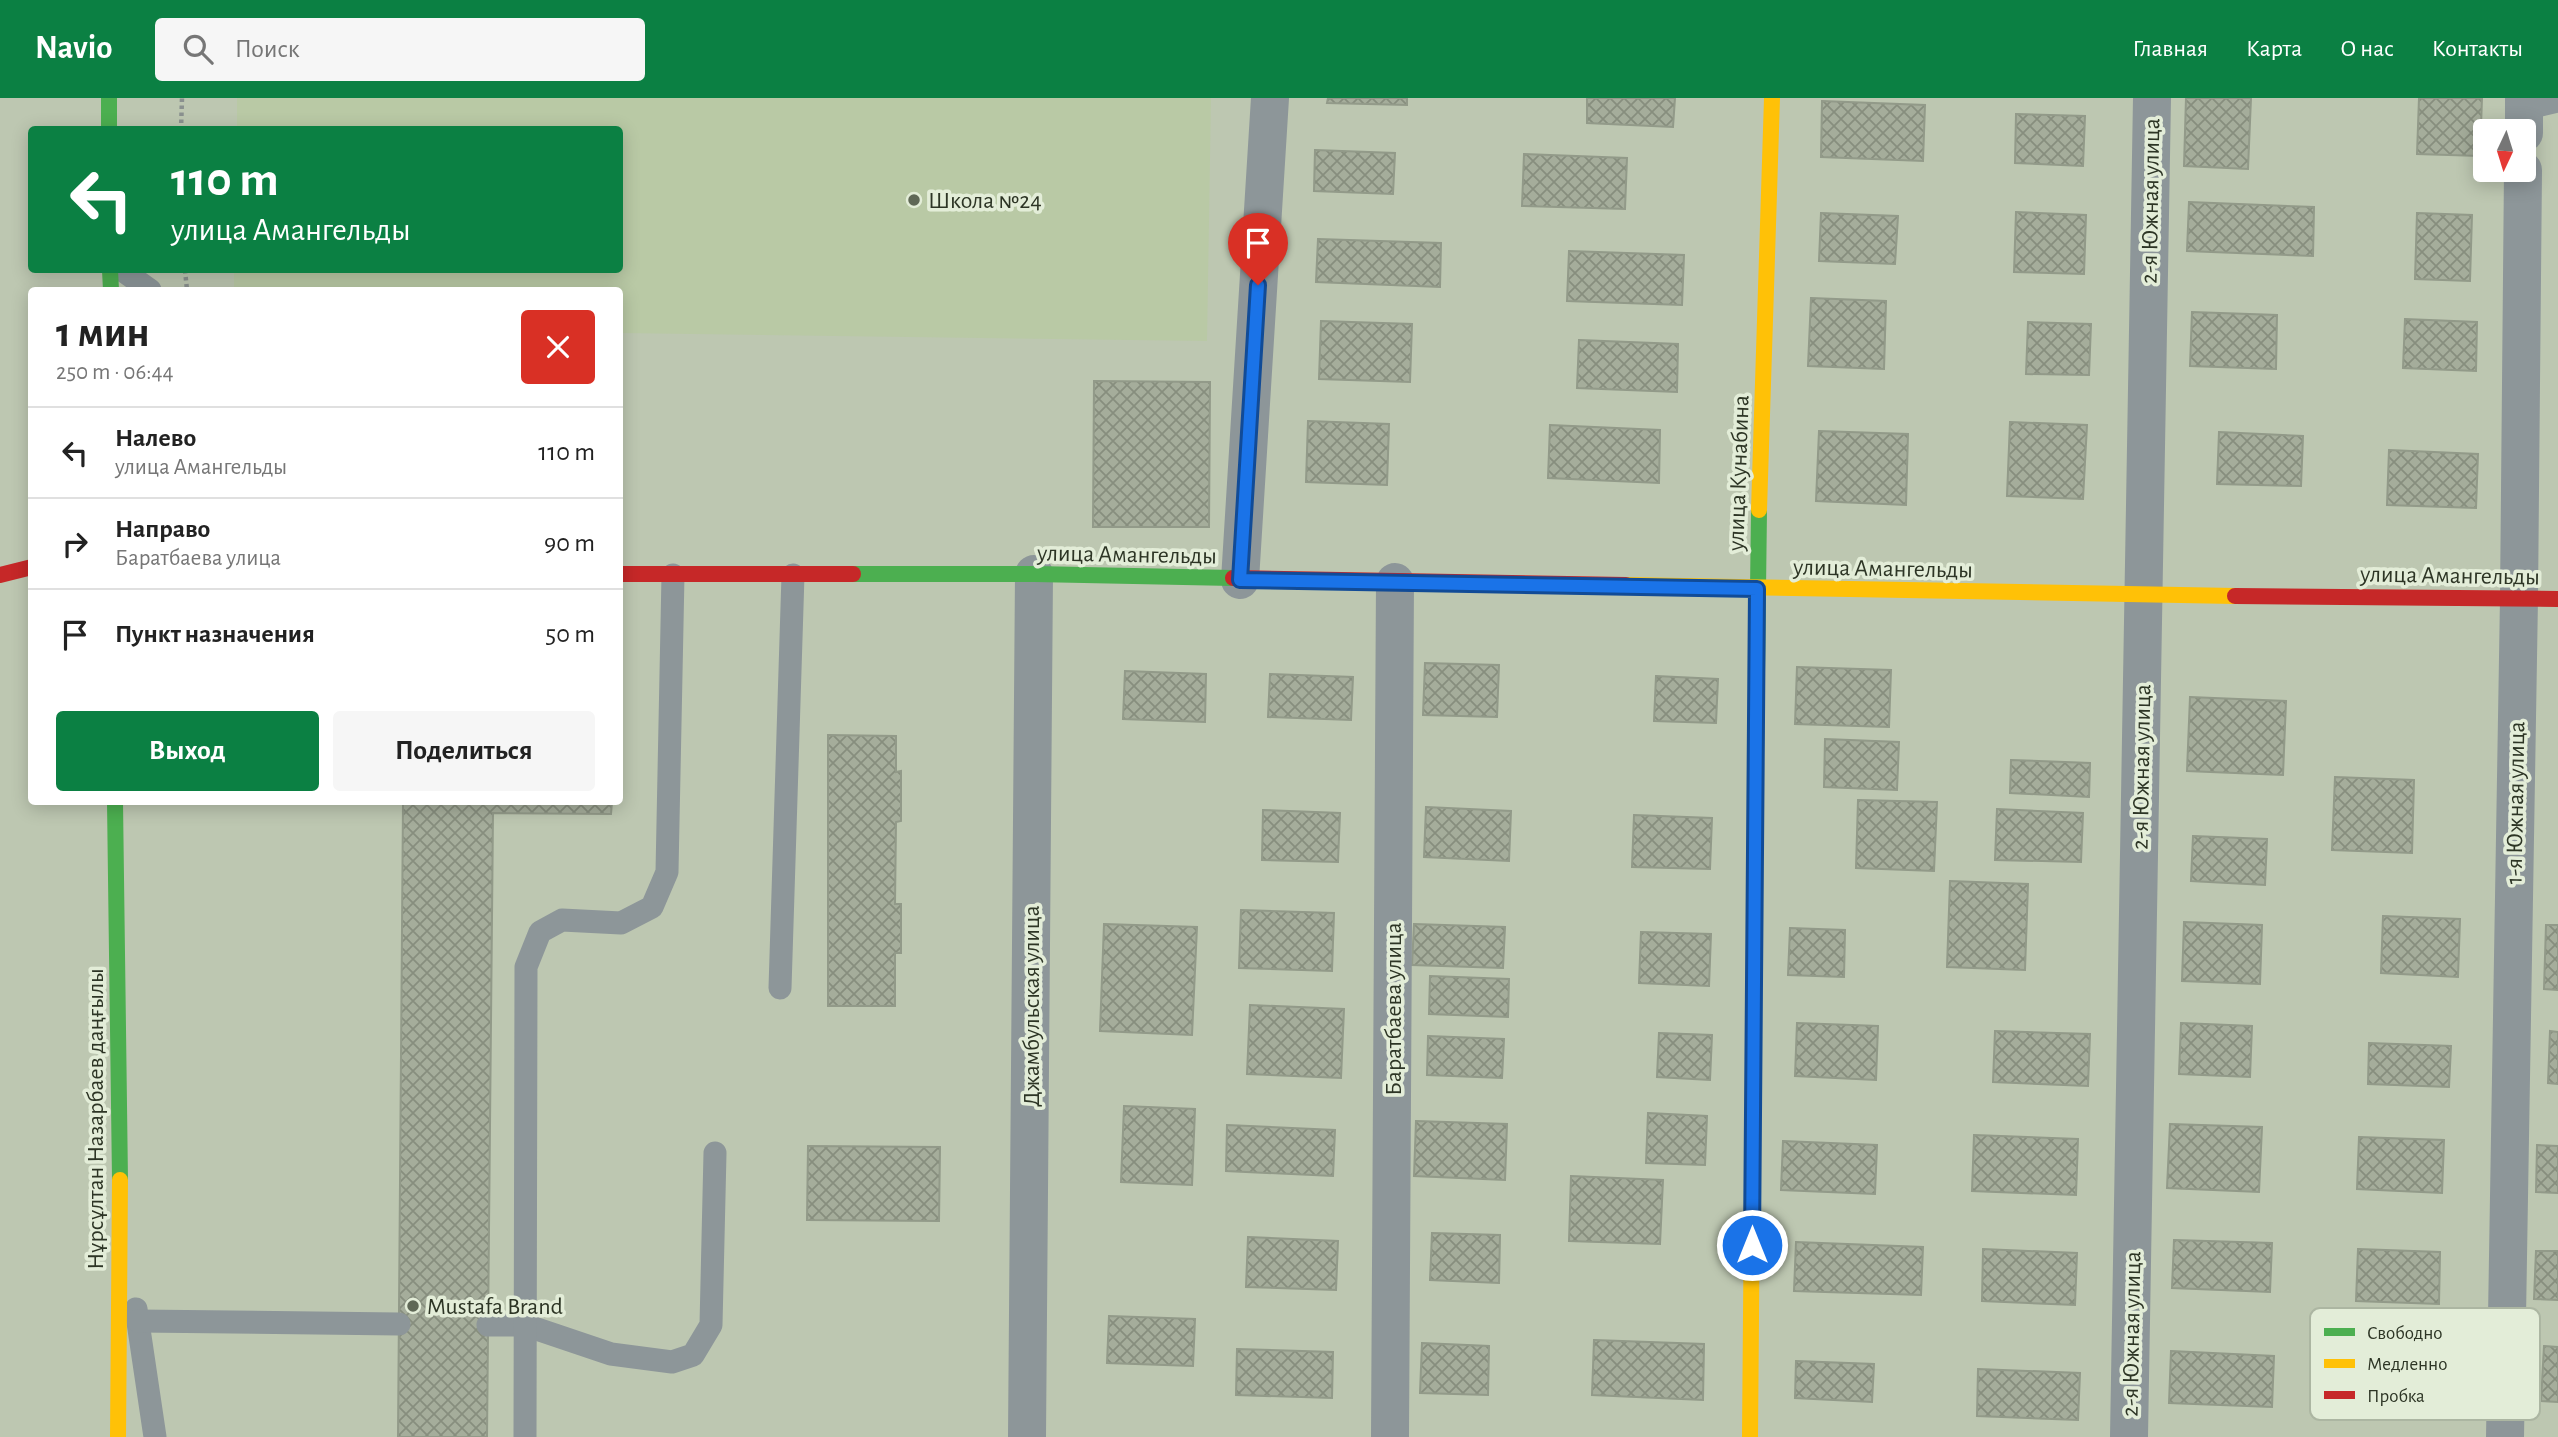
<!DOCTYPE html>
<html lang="ru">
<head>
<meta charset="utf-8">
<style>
	body { margin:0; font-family:"Alegreya Sans",sans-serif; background:#f6f6f6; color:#222; height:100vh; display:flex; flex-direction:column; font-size:26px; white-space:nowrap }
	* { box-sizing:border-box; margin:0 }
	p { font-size:23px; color:#767676 }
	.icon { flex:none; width:38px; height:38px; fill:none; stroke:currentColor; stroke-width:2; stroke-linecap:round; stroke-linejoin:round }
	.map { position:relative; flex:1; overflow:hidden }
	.details { position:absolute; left:28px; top:189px; width:595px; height:518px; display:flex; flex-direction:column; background:#fff; border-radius:7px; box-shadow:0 4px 18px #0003 }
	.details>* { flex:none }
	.hud { position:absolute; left:28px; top:28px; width:595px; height:147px; border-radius:7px; box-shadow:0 4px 18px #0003; background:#0b8043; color:#fff; overflow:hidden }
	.needle { width:46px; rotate:184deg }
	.fabs { position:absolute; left:2473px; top:21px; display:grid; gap:14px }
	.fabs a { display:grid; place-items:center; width:63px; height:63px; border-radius:7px; background:#fff; box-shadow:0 4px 18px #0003; font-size:35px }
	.pin { position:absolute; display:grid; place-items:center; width:60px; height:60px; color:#fff; margin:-72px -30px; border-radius:50% 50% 50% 0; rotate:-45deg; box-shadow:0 0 7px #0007 }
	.pin .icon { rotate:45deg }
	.me { position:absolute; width:77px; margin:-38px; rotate:0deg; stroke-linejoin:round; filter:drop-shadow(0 0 5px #0008) }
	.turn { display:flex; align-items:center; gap:24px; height:147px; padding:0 28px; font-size:32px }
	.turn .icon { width:91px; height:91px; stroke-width:2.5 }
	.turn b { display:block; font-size:49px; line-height:60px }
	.round { display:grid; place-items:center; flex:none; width:74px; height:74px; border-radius:7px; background:#f6f6f6 }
	.headline { display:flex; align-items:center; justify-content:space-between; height:119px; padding:0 28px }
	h1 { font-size:42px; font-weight:600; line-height:52px }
	.primary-button { display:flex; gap:14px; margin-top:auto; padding:14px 28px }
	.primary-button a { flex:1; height:80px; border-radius:7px; background:#0b8043; color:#fff; font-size:28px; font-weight:600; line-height:80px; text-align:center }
	.primary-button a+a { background:#f6f6f6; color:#222 }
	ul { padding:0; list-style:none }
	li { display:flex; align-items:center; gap:21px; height:91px; padding:0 28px; border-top:2px solid #e0e0e0 }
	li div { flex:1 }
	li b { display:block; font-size:26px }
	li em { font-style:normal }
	header { display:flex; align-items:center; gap:42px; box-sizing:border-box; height:98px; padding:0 35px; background:#0b8043; color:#fff }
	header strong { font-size:33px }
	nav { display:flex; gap:38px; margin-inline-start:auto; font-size:24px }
	.search { width:490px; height:63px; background:#f6f6f6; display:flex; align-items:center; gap:18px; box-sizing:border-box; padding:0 24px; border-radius:7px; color:#767676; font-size:26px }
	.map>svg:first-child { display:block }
	.built { fill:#b9c9a5 }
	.building { fill:url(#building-cross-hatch); stroke:#929a89; stroke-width:2 }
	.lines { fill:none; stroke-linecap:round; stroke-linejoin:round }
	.path { stroke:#8a918f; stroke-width:4.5; stroke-dasharray:3.5 3.5; stroke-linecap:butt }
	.lane { stroke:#8d9699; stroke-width:23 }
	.street { stroke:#8d9699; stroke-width:38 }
	.fast { stroke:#4caf50; stroke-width:16 }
	.slow { stroke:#ffc107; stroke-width:16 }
	.jam { stroke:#c62828; stroke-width:16 }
	.route-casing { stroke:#114b97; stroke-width:18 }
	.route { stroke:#1a73e8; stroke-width:12 }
	.poi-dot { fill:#5f6856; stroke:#e3edd8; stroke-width:2.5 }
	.labels { text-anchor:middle; stroke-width:7; stroke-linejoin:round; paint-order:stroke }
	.poi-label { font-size:24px; fill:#2d3525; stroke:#e3edd8; text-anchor:start }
	.street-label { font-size:24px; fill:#2d3525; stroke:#e3edd8 }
	.key { fill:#e3edd8; stroke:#acb6a2; stroke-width:2 }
	.key-label { font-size:19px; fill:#2d3525 }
</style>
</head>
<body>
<header>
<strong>Navio</strong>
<div class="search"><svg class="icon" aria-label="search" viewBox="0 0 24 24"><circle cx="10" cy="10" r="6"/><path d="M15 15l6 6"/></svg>Поиск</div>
<nav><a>Главная</a><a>Карта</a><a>О нас</a><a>Контакты</a></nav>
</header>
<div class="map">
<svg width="2558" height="1339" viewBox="0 0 2558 1339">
	<defs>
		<pattern id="building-cross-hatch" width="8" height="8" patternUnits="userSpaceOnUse" patternTransform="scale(1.75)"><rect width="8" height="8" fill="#a5ad9b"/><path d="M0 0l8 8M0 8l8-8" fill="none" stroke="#878e7e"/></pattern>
	</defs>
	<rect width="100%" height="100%" fill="#bdc7b1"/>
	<path class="built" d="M237 0H1211L1207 243 620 235V192H234V172H620V32L237 31Z"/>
	<g class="building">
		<path d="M1328 0H1407V7L1327 5Z"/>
		<path d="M1587 0H1675L1673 29 1587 25Z"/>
		<path d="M2186 0H2251L2248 71 2184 68Z"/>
		<path d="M2419 0H2482L2480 58 2417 56Z"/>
		<path d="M1822 3 1925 7 1923 63 1821 59Z"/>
		<path d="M2016 16 2085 18 2083 68 2015 65Z"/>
		<path d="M1315 52 1395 55 1393 96 1314 93Z"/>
		<path d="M1524 56 1627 60 1625 111 1522 108Z"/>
		<path d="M2189 104 2314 109 2313 158 2187 153Z"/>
		<path d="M2016 114 2086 117 2084 176 2014 174Z"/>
		<path d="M1821 115 1898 118 1895 166 1819 163Z"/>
		<path d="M2417 115 2472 117 2470 183 2415 181Z"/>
		<path d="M1318 141 1441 145 1440 189 1316 184Z"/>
		<path d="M1569 153 1684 157 1682 207 1567 203Z"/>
		<path d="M1811 200 1886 203 1884 271 1808 268Z"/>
		<path d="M2192 214 2277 217 2276 271 2190 268Z"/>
		<path d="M2405 221 2477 224 2476 273 2403 270Z"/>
		<path d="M1321 223 1412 226 1410 284 1319 281Z"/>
		<path d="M2028 224 2091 226 2089 277 2026 276Z"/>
		<path d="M1579 242 1678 246 1677 294 1577 290Z"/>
		<path d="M1094 283 1210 284 1209 429H1093Z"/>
		<path d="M1308 323 1389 326 1387 387 1306 384Z"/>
		<path d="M2010 324 2087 327 2083 401 2007 398Z"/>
		<path d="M1550 327 1660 332 1659 385 1548 380Z"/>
		<path d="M1819 333 1908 336 1906 407 1816 403Z"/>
		<path d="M2219 334 2303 338 2301 388 2217 386Z"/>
		<path d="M2389 352 2478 356 2476 410 2387 407Z"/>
		<path d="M1425 565 1499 567 1497 619 1423 617Z"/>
		<path d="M1797 569 1891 572 1889 629 1795 626Z"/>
		<path d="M1125 573 1206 576 1205 624 1123 621Z"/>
		<path d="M1270 576 1353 579 1351 622 1268 619Z"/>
		<path d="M1656 578 1718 581 1716 625 1654 623Z"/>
		<path d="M2190 599 2286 603 2283 677 2187 673Z"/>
		<path d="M828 637 896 638V674L901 673V723L896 724 895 806H901V855H895V908H828Z"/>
		<path d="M1825 641 1899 644 1897 692 1824 689Z"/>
		<path d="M2011 662 2090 665 2089 699 2010 695Z"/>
		<path d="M2335 679 2414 682 2412 755 2332 752Z"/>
		<path d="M1858 702 1937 704 1934 773 1856 770Z"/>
		<path d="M403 704H612L611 716 493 715 487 1339H398Z"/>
		<path d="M1426 709 1511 713 1509 763 1424 759Z"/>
		<path d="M1997 711 2083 715 2081 764 1995 762Z"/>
		<path d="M1263 712 1340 715 1338 764 1262 762Z"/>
		<path d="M1634 717 1712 720 1710 771 1632 769Z"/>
		<path d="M2193 738 2267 741 2265 787 2191 783Z"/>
		<path d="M1950 783 2028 786 2025 872 1947 869Z"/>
		<path d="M1241 812 1334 815 1332 873 1239 870Z"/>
		<path d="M2383 818 2460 821 2458 879 2381 875Z"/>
		<path d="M2184 824 2262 827 2260 886 2182 883Z"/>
		<path d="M1104 826 1197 829 1192 937 1100 933Z"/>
		<path d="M1414 826 1505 829 1503 870 1412 867Z"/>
		<path d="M2546 827H2558V892L2544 891Z"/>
		<path d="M1790 830 1845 832 1844 879 1788 877Z"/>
		<path d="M1641 834 1711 836 1709 888 1639 885Z"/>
		<path d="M1430 878 1509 881 1508 919 1429 916Z"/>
		<path d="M1250 907 1344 911 1341 980 1247 976Z"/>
		<path d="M1797 925 1878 928 1876 982 1795 978Z"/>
		<path d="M2181 925 2252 928 2250 979 2179 976Z"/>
		<path d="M1995 933 2090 936 2088 988 1993 984Z"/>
		<path d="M2550 933 2558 934V986L2548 985Z"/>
		<path d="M1659 935 1712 937 1710 982 1657 979Z"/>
		<path d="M1428 938 1504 941 1502 980 1427 977Z"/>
		<path d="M2369 945 2451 948 2449 989 2368 986Z"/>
		<path d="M1124 1008 1195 1011 1192 1087 1121 1084Z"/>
		<path d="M1648 1015 1707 1018 1705 1067 1646 1065Z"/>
		<path d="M1416 1023 1507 1026 1505 1082 1414 1078Z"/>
		<path d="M2170 1026 2262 1029 2259 1094 2167 1090Z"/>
		<path d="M1227 1027 1335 1032 1333 1078 1226 1073Z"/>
		<path d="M1974 1037 2078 1041 2076 1097 1972 1093Z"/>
		<path d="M2359 1039 2444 1042 2442 1095 2357 1091Z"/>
		<path d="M1783 1043 1877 1047 1875 1096 1781 1092Z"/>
		<path d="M2537 1047 2558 1048V1095L2536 1094Z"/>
		<path d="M808 1048 940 1049 939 1123 807 1122Z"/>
		<path d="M1571 1078 1663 1082 1660 1146 1569 1143Z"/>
		<path d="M1432 1135 1500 1137 1499 1185 1430 1182Z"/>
		<path d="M1248 1139 1338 1143 1336 1192 1246 1189Z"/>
		<path d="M2174 1142 2272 1145 2270 1194 2172 1190Z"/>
		<path d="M1796 1144 1923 1149 1921 1197 1794 1193Z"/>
		<path d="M1983 1151 2077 1155 2075 1207 1982 1203Z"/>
		<path d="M2358 1151 2440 1154 2439 1206 2356 1203Z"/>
		<path d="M2536 1153H2558V1202L2534 1201Z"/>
		<path d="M1109 1218 1195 1221 1193 1268 1107 1265Z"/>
		<path d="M1594 1242 1704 1246 1703 1302 1592 1297Z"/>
		<path d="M1422 1245 1489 1248 1488 1297 1420 1295Z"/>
		<path d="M2544 1248 2558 1249V1304L2541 1303Z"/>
		<path d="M1237 1251 1333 1254 1332 1300 1236 1297Z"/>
		<path d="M2171 1253 2274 1258 2272 1309 2169 1305Z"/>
		<path d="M1796 1263 1874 1266 1872 1304 1795 1300Z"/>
		<path d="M1978 1271 2080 1275 2078 1322 1977 1318Z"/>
	</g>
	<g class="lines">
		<g class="path">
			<path d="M181 32 182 0"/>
			<path d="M185 172 187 192"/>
		</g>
		<g class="lane">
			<path d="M2524 11 2558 3"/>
			<path d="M122 172 150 192"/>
			<path d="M780 890 793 477"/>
			<path d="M136 1211 155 1339"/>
			<path d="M138 1223 399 1226"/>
			<path d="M488 1227H525L611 1256 672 1264 693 1257 711 1227 715 1055"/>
			<path d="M525 1339 526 869 540 834 562 822 621 825 652 809 667 774 673 477"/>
		</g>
		<g class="street">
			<path d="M2524 35V0"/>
			<path d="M1240 482 1270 0"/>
			<path d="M1027 1339 1034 476"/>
			<path d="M1390 1339 1395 484"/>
			<path d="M2129 1339 2152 0"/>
			<path d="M2505 1339 2519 500 2523 72"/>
		</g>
		<g class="fast">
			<path d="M109 0V32"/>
			<path d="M110 172 111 192"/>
			<path d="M853 476H1034L1233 480"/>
			<path d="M115 704 120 1082"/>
			<path d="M1755 732 1759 412"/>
		</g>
		<g class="slow">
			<path d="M1759 412 1772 0"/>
			<path d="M1626 487 2235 498"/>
			<path d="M118 1339 120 1082"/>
			<path d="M1750 1339 1755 732"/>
		</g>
		<g class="jam">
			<path d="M620 476H853"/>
			<path d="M0 477 32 469"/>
			<path d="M1233 480 1626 487"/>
			<path d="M2235 498 2558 501"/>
		</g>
	</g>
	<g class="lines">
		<defs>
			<path id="route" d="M1258 187 1240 482 1757 491 1752 1147"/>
		</defs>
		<use href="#route" class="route-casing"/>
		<use href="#route" class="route"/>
	</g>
	<g class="poi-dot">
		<circle cx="914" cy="102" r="7"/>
		<circle cx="413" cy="1208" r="7"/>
	</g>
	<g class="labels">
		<g class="poi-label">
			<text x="928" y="110">Школа №24</text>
			<text x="427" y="1216">Mustafa Brand</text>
		</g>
		<g class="street-label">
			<text transform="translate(2150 103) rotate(-89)" y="8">2-я Южная улица</text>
			<text transform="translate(1738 375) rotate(-88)" y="8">улица Кунабина</text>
			<text transform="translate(1127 456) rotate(1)" y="8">улица Амангельды</text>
			<text transform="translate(1883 470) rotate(1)" y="8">улица Амангельды</text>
			<text transform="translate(2450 477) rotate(1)" y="8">улица Амангельды</text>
			<text transform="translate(2141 669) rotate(-89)" y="8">2-я Южная улица</text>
			<text transform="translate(2515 705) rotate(-89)" y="8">1-я Южная улица</text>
			<text transform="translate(1031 908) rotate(-90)" y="8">Джамбульская улица</text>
			<text transform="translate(1393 911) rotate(-90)" y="8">Баратбаева улица</text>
			<text transform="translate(95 1021) rotate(-90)" y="8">Нұрсұлтан Назарбаев даңғылы</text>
			<text transform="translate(2131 1236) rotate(-89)" y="8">2-я Южная улица</text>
		</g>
	</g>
	<rect x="2310" y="1210" width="230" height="112" rx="10" class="key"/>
	<rect x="2324" y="1230" width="31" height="8" fill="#4caf50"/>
	<rect x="2324" y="1261" width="31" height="9" fill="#ffc107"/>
	<rect x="2324" y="1293" width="31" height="8" fill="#c62828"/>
	<g class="key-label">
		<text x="2367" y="1241">Свободно</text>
		<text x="2367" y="1272">Медленно</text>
		<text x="2367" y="1304">Пробка</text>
	</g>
</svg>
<div class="fabs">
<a><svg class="needle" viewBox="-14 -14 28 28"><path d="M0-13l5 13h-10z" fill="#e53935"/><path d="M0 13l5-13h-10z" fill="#767676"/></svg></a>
</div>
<div class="pin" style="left:1258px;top:187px;background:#d93025"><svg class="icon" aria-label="arrive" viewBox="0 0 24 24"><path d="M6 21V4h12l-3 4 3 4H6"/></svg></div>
<svg class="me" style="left:1752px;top:1147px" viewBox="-20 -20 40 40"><circle r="17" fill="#1a73e8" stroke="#fff" stroke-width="3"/><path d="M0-11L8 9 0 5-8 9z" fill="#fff"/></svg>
<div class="hud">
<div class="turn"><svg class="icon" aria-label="left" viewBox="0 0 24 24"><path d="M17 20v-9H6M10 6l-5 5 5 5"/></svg><div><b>110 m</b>улица Амангельды</div></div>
</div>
<section class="details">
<div class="headline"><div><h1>1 мин</h1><p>250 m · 06:44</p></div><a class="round" style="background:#d93025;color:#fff"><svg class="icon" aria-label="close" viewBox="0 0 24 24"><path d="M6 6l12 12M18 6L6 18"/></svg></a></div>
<ul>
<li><svg class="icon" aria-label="left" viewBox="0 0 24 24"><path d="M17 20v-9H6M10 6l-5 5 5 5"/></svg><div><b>Налево</b><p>улица Амангельды</p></div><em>110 m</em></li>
<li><svg class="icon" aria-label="right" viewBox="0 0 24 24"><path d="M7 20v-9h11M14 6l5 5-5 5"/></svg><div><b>Направо</b><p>Баратбаева улица</p></div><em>90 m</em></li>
<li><svg class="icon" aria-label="arrive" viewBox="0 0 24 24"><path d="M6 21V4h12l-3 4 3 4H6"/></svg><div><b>Пункт назначения</b></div><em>50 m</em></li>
</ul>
<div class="primary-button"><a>Выход</a><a>Поделиться</a></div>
</section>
</div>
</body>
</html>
